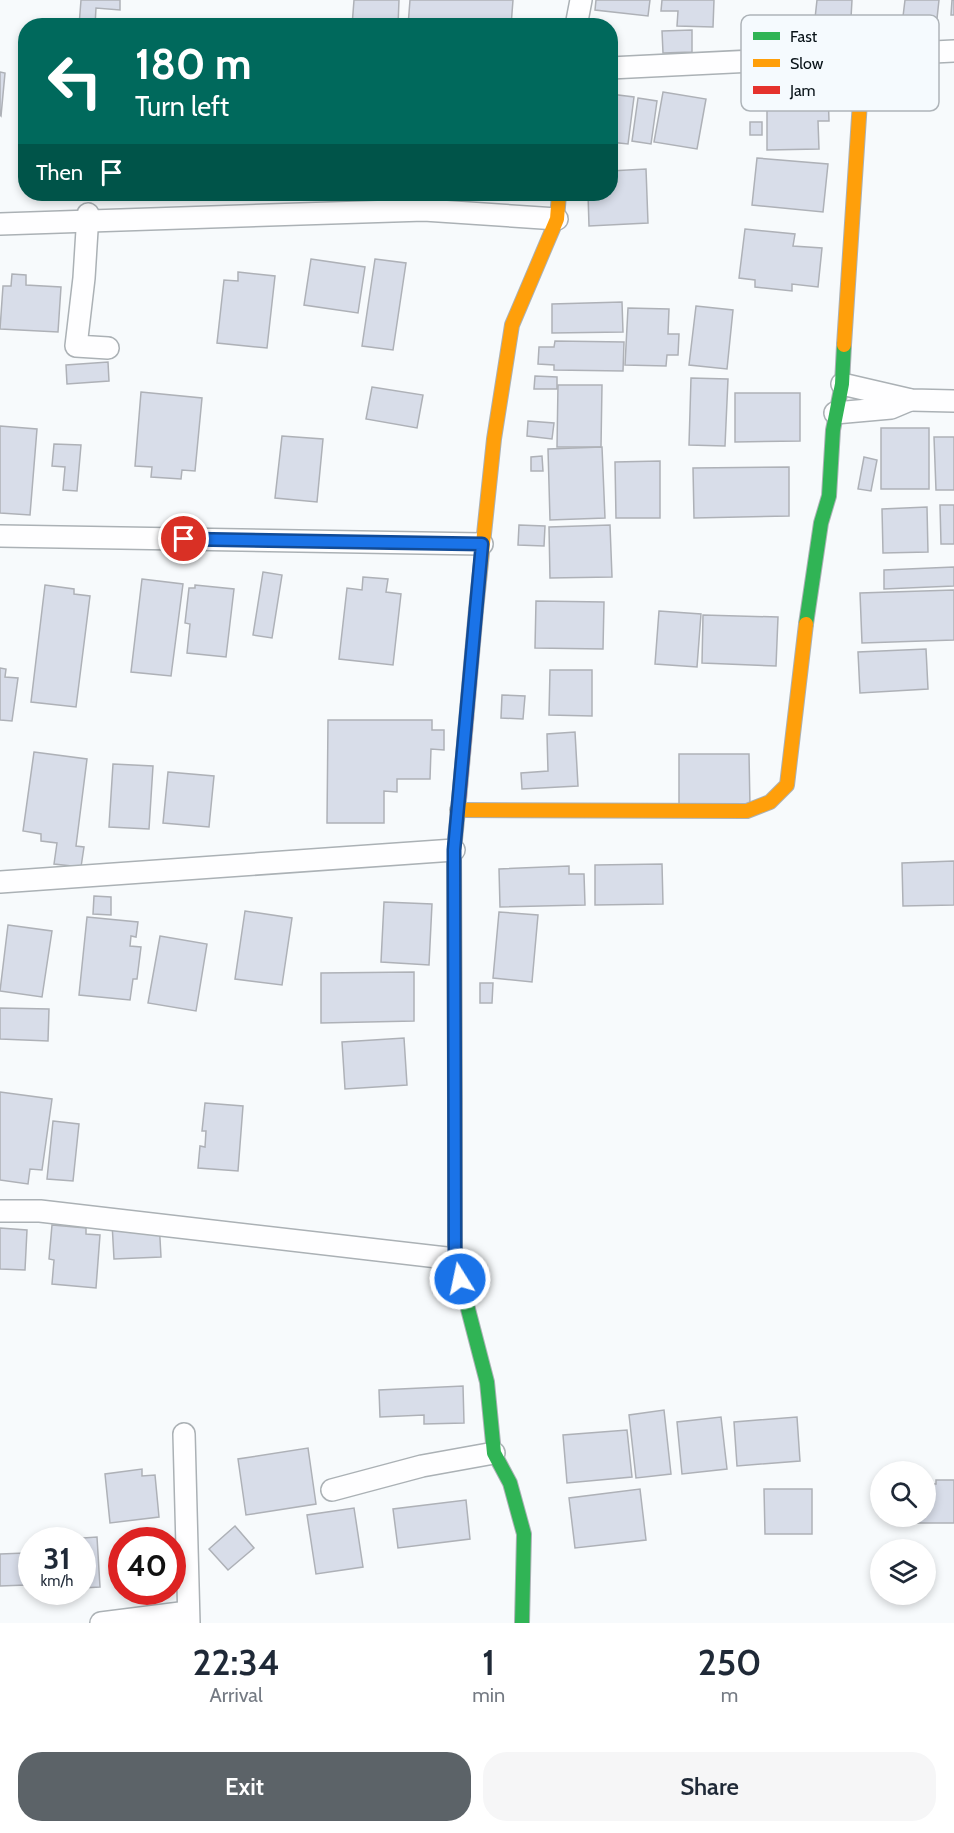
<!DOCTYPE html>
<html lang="en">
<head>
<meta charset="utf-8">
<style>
	body { margin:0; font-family:Cabin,sans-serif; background:#f6f6f7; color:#1f2937; height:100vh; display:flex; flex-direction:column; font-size:22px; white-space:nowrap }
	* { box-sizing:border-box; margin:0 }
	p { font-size:20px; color:#747a83 }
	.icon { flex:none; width:33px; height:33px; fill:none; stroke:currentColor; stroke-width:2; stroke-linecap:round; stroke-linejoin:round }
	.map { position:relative; height:1623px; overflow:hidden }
	.drawer { display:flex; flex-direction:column; background:#fff; flex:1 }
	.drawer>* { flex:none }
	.hud { position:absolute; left:18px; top:18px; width:600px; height:183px; border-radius:24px; box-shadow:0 3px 9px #0003; background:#00695c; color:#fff; overflow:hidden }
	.buttons { position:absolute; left:870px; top:1461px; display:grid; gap:12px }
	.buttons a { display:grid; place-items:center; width:66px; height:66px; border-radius:50%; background:#fff; box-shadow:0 3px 9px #0003; font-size:30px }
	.speed { position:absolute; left:18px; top:1527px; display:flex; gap:12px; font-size:30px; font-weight:700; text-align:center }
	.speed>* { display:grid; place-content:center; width:78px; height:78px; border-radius:50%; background:#fff; box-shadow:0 3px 9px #0003; line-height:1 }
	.speed small { font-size:15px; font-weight:400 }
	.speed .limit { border:9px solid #d22; background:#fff; color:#111 }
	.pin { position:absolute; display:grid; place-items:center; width:51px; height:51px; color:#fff; margin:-26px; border:3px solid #fff; border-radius:50%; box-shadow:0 2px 6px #0007 }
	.me { position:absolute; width:66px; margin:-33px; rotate:350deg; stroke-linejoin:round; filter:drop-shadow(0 0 4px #0008) }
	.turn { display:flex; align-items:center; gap:21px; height:126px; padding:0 18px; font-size:27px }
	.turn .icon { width:78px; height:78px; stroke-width:2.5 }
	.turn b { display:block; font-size:42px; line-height:51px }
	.then { display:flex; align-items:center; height:57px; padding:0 18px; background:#0003; gap:12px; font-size:22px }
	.eta { display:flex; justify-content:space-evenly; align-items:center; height:102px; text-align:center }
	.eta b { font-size:36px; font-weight:600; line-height:42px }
	.button { display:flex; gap:12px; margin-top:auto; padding:12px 18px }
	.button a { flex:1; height:69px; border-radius:24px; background:#5c6368; color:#fff; font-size:24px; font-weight:600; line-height:69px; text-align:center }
	.button a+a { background:#f6f6f7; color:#1f2937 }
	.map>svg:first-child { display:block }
	.building { fill:#d8dde9; stroke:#aeb1b7; stroke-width:1.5 }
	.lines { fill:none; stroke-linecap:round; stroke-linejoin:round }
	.street-casing { stroke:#abb1b5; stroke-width:24 }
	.fast-casing { stroke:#abb1b5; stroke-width:16 }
	.slow-casing { stroke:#abb1b5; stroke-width:16 }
	.jam-casing { stroke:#abb1b5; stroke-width:16 }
	.street { stroke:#fefeff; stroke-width:21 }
	.fast { stroke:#30b455; stroke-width:14 }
	.slow { stroke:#ff9f0a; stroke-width:14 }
	.jam { stroke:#e5322d; stroke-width:14 }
	.route-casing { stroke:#114b97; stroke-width:15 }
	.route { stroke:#1a73e8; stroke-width:10 }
	.key { fill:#f5fafe; stroke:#aeb4b9; stroke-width:1.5 }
	.key-label { font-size:16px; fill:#081218 }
</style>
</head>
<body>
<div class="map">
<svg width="954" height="1623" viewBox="0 0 954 1623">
	<rect width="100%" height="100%" fill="#f7fafc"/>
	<g class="building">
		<path d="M81 0H120V10L96 8 95 26H79Z"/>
		<path d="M354 0H399L398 26H352Z"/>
		<path d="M410 0H513L511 26H408Z"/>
		<path d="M596 0H650L648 16 595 10Z"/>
		<path d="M662 0H714L713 27 677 26 678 11H661Z"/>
		<path d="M817 0H852L851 18 896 22 892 53 812 46Z"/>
		<path d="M905 0H939L935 37 901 33Z"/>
		<path d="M952 0H954V15H951Z"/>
		<path d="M692 30V52L663 53 662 31Z"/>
		<path d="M0 72 5 73 1 116 0 115Z"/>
		<path d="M828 89 829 121H818L819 149 767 150V90Z"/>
		<path d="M663 92 706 99 697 149 654 142Z"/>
		<path d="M610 94 634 97 628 144 610 142Z"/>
		<path d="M638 98 657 101 651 144 632 141Z"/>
		<rect x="750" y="122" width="12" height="13"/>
		<path d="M757 158 828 164 823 212 752 205Z"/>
		<path d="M646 169 648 223 589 226 588 194H610V171Z"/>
		<path d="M160 194H193L192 196Z"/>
		<path d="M745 229 795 234 793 246 822 248 818 287 792 284V291L755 287V280L739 278Z"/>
		<path d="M311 259 365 267 358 313 304 305Z"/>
		<path d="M375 259 406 263 393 350 362 346Z"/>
		<path d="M238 272 275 276 267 348 217 343 224 280 238 281Z"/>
		<path d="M12 274 26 275V285L61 287 58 332 0 329 3 286H11Z"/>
		<path d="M622 302 623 332 552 333V304Z"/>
		<path d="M696 306 733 310 727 369 689 365Z"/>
		<path d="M628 308 669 309 668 334H679L678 355H667L666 366 625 365Z"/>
		<path d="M555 341 624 342 623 371 554 370V365L538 364 539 347H554Z"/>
		<path d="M108 362 109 381 67 384 66 365Z"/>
		<path d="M535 376 557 377V389H534Z"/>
		<path d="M691 378 728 379 725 446 689 445Z"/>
		<path d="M558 385H602L601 447H557Z"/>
		<path d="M372 387 423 395 417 428 366 419Z"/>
		<path d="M141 392 202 398 195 471 182 470 181 479 151 477 152 467 135 466Z"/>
		<path d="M735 393H800V441L735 442Z"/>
		<path d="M528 421 554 423 552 439 527 436Z"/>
		<path d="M0 426 37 429 30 515 0 513Z"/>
		<rect x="881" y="428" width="48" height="61"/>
		<path d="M282 436 323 439 317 502 275 498Z"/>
		<path d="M934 437H954V490H936Z"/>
		<path d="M54 444 81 445 77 491 63 490 65 467 52 466Z"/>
		<path d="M602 447 605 518 550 520 548 449Z"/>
		<path d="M542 456 543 471H531V457Z"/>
		<path d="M864 457 877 460 871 491 858 489Z"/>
		<path d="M660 461V518H616L615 462Z"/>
		<path d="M789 467V516L694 518 693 468Z"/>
		<path d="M940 505H954V544H941Z"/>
		<path d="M927 507 928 552 883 553 882 509Z"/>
		<path d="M519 525 545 526 544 546 518 545Z"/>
		<path d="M610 525 612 577 550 578 549 527Z"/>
		<path d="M954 567V586L884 589V570Z"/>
		<path d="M263 572 282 575 272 638 253 635Z"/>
		<path d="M363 577 388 579 386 592 401 594 393 665 339 659 347 588 362 590Z"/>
		<path d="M142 579 183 584 171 676 131 672Z"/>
		<path d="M45 585 74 589V594L90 596 76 707 31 702Z"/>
		<path d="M195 585 234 589 226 657 187 653 190 624 185 623 189 588H195Z"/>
		<path d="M954 590V640L862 643 860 593Z"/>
		<path d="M536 601 604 602 603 649 535 648Z"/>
		<path d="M659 611 701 614 697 667 655 664Z"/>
		<path d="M703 615 778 617 776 666 702 663Z"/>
		<path d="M926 649 928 689 860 693 858 652Z"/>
		<path d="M0 668 6 669 5 677 18 678 12 721 0 720Z"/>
		<path d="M550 670H592V716L549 715Z"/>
		<path d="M502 695 525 696 523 719 501 718Z"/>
		<path d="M328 720H432V730H444V750L431 749 430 779H397V792L384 791V823H327Z"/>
		<path d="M575 732 578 786 522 789 521 773 548 771 547 734Z"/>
		<path d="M34 752 87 759 76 846 84 847 81 867 54 864 57 843 41 841V834L23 831Z"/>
		<path d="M679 754H749L750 806 679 807Z"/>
		<path d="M113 764 153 766 149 829 109 827Z"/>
		<path d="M168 772 214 776 209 827 163 823Z"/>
		<path d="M954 861V905L903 906 902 863Z"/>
		<path d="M662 864 663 904 595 905V865Z"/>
		<path d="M569 866V874H584L585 905 500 907 499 869Z"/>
		<path d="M94 896 111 897V915L93 914Z"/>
		<path d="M384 902 432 904 429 965 381 962Z"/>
		<path d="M245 911 292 918 282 985 235 979Z"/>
		<path d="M499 912 538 915 532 982 493 978Z"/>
		<path d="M87 917 138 922 136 937 131 936 130 946 141 947 137 979H133L130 1000 79 995Z"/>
		<path d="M8 925 52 931 42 997 0 991Z"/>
		<path d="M160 936 207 944 196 1011 148 1003Z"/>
		<path d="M414 972V1021L321 1023V973Z"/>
		<path d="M480 983H493L492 1003H480Z"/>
		<path d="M0 1008 49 1009 48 1041 0 1039Z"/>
		<path d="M404 1038 407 1085 345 1089 342 1042Z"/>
		<path d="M0 1092 52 1099 42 1170 30 1169 28 1184 0 1180Z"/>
		<path d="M205 1103 243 1106 238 1171 198 1168 200 1146 205 1147 206 1131H202Z"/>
		<path d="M53 1121 79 1124 73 1181 47 1179Z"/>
		<path d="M159 1220 161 1257 114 1259 112 1223Z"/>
		<path d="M52 1225 86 1228V1234L100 1235 96 1288 52 1284 54 1260 49 1259Z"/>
		<path d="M0 1228 27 1230 25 1270 0 1269Z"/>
		<path d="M463 1386 464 1423 424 1424V1415L380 1417 379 1390Z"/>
		<path d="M664 1410 671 1474 636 1478 629 1415Z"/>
		<path d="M721 1417 727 1469 682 1474 677 1422Z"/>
		<path d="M797 1417 800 1461 737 1466 734 1422Z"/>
		<path d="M627 1430 632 1477 567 1483 563 1435Z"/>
		<path d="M308 1448 316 1504 246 1515 238 1459Z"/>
		<path d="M142 1469V1476L155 1475 159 1517 110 1523 105 1474Z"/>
		<path d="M936 1480H954V1523H911L912 1516H926V1484H936Z"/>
		<path d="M640 1489 646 1540 575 1548 569 1498Z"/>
		<path d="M764 1489H812V1534H765Z"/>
		<path d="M466 1500 470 1539 398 1548 393 1509Z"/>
		<path d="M354 1508 363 1567 316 1574 307 1515Z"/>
		<path d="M235 1526 254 1548 228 1570 209 1549Z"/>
		<path d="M97 1537 100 1587 82 1588V1540H54Z"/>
		<path d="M25 1553 26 1585 0 1586V1554Z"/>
	</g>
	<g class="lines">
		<defs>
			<g id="street">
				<path d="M576 26 581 0"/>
				<path d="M610 68 954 51"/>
				<path d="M88 214 84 278 76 346 108 348"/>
				<path d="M0 224 424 210 557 219"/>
				<path d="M842 384 911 400 954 401"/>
				<path d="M835 413 891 408 910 400"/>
				<path d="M0 536 482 544"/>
				<path d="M0 882 454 850"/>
				<path d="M0 1211H40L455 1259"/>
				<path d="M184 1434 189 1623"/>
				<path d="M332 1490 422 1466 494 1453"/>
				<path d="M101 1623 188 1612"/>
			</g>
			<g id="fast">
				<path d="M806 624 821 523 829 496 833 430 842 384 844 345"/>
				<path d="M455 1100V1259L487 1382 494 1453 510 1483 524 1534 522 1623"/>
			</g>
			<g id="slow">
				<path d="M844 345 863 56"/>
				<path d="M476 610 494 439 512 325 557 219 559 194"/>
				<path d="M457 810 747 811 770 802 787 785 806 624"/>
				<path d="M455 1100 454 850 459 800"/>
			</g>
			<path id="jam" d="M459 800 476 610"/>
		</defs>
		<use href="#street" class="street-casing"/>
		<use href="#fast" class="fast-casing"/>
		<use href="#slow" class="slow-casing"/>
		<use href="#jam" class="jam-casing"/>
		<use href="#street" class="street"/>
		<use href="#fast" class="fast"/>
		<use href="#slow" class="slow"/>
		<use href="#jam" class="jam"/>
	</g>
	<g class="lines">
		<defs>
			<path id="route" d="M184 539 482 544 454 850 455 1258 460 1279"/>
		</defs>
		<use href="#route" class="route-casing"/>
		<use href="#route" class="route"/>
	</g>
	<rect x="741" y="15" width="198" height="96" rx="9" class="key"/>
	<rect x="753" y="32" width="27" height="8" fill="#30b455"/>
	<rect x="753" y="59" width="27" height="8" fill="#ff9f0a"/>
	<rect x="753" y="86" width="27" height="8" fill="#e5322d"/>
	<g class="key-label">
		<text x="790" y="42">Fast</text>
		<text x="790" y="69">Slow</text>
		<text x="790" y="96">Jam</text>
	</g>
</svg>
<div class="buttons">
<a><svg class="icon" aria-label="search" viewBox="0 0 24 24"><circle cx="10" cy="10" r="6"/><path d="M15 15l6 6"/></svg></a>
<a><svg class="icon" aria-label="layers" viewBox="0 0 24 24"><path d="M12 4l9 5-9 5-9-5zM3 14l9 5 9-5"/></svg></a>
</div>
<div class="speed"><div>31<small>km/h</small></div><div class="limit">40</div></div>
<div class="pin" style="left:184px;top:539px;background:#d93025"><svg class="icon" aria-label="arrive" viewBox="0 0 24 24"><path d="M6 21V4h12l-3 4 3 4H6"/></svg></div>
<svg class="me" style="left:460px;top:1279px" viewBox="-20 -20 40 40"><circle r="17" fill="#1a73e8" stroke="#fff" stroke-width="3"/><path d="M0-11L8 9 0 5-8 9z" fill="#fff"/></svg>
<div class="hud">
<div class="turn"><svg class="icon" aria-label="left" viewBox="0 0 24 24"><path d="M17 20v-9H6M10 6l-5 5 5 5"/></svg><div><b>180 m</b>Turn left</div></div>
<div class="then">Then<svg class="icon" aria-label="arrive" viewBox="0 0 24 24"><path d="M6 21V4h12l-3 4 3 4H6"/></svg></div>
</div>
</div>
<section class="drawer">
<div class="eta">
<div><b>22:34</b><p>Arrival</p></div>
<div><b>1</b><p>min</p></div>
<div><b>250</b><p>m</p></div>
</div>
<div class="button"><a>Exit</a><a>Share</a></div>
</section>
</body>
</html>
